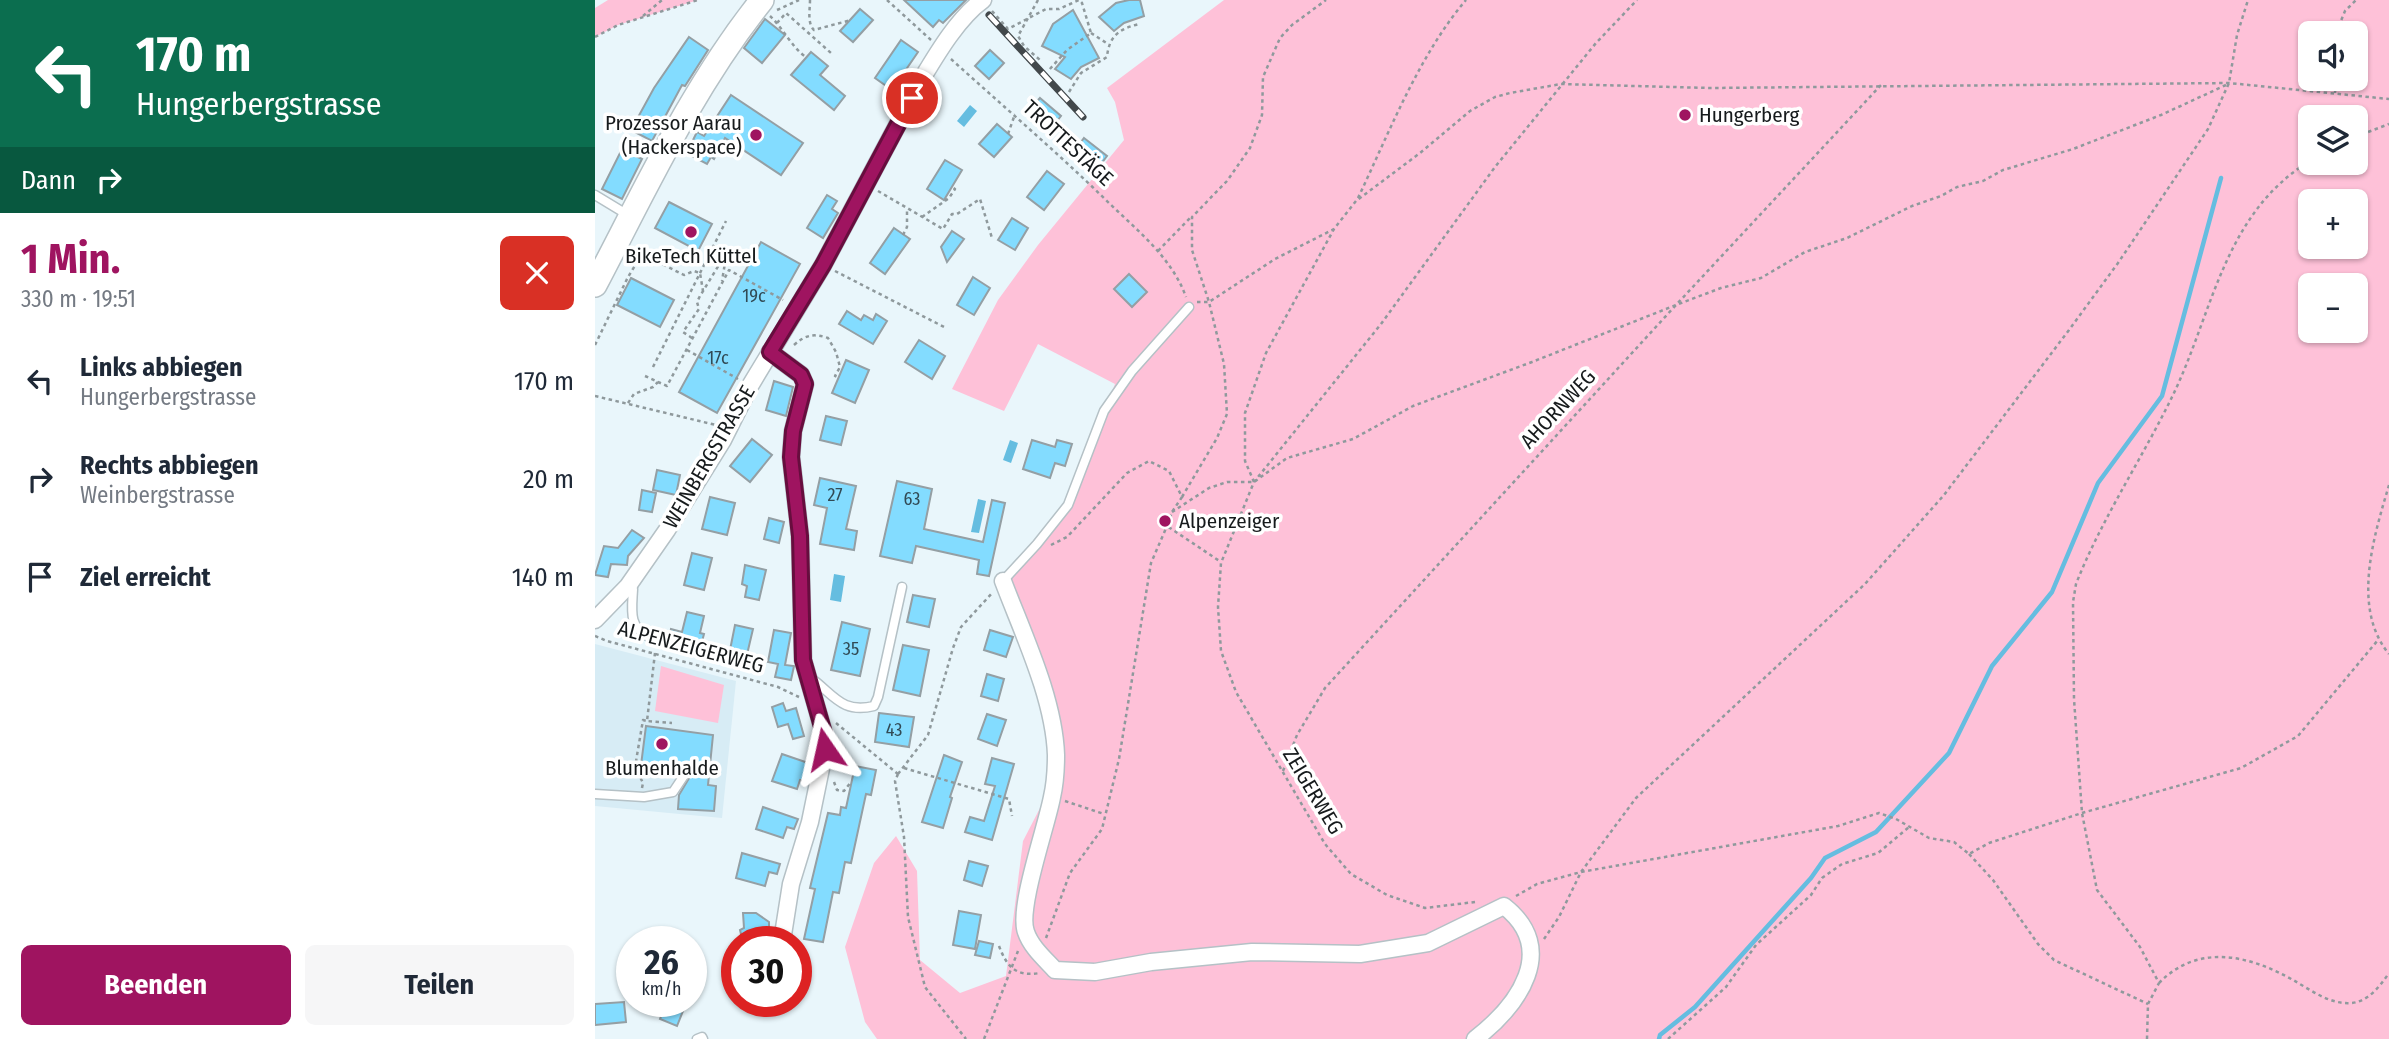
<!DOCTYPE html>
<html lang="de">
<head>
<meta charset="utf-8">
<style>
	body { margin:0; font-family:"Fira Sans Condensed",sans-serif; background:#f6f6f7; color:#1f2937; height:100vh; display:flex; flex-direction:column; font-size:26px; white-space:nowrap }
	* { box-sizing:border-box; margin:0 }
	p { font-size:23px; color:#747a83 }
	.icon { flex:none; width:38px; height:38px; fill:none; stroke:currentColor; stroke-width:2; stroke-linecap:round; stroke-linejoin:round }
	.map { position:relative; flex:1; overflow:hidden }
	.details { display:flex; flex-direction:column; background:#fff; width:595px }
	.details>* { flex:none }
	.hud { background:#0b6e4f; color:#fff; overflow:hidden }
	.buttons { position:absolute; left:1703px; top:21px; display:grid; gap:14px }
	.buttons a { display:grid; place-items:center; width:70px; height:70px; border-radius:10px; background:#fff; box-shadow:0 2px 5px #0004; font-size:35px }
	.speed { position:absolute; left:21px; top:926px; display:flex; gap:14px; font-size:35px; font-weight:700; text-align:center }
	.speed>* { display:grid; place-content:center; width:91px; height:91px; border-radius:50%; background:#fff; box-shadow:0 2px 5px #0004; line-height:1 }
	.speed small { font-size:18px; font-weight:400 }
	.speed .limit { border:10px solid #d22; background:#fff; color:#111 }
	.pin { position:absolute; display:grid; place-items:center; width:60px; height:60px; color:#fff; margin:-30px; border:4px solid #fff; border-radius:50%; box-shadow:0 2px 7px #0007 }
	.me { position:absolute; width:77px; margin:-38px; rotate:349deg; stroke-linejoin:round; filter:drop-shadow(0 0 5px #0008) }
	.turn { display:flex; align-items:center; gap:24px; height:147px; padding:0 21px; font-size:32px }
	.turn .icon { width:91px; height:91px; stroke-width:2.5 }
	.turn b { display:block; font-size:49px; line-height:60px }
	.then { display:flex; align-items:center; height:66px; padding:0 21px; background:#0003; gap:14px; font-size:26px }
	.round { display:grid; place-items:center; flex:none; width:74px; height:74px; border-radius:10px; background:#f6f6f7 }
	.head { display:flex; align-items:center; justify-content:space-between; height:119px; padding:0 21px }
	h1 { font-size:42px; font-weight:700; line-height:52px; color:#9f1460 }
	.primary-button { display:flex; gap:14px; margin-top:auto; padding:14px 21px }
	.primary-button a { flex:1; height:80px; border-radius:10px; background:#9f1460; color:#fff; font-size:28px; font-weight:700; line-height:80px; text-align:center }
	.primary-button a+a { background:#f6f6f7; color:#1f2937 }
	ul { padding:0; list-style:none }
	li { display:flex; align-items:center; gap:21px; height:98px; padding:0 21px }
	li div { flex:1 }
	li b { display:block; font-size:26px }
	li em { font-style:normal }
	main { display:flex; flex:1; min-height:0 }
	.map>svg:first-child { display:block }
	.built { fill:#d7ecf5 }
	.green { fill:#fec1d8; fill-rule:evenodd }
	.water { fill:#65bde0 }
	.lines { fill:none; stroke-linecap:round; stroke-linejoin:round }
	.stream { stroke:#65bde0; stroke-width:4.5 }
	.building { fill:#83dcff; stroke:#949fa4; stroke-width:2 }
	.service-casing { stroke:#b5c1c6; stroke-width:11 }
	.minor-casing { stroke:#b5c1c6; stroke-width:19 }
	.secondary-casing { stroke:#b5c1c6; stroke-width:26 }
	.path { stroke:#8f999c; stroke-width:2.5; stroke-dasharray:3.5 3.5; stroke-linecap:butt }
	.service { stroke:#fff; stroke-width:8 }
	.minor { stroke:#fff; stroke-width:16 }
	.secondary { stroke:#fff; stroke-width:23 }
	.rail-casing { stroke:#42484b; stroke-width:7 }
	.rail { stroke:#fff; stroke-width:4.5; stroke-dasharray:13; stroke-linecap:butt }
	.route-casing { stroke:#670d3e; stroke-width:18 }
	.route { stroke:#9f1460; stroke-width:12 }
	.poi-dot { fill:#9f1460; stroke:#fff; stroke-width:2.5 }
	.labels { text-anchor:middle; stroke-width:7; stroke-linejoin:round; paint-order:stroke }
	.number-label { font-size:18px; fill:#314a55 }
	.poi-label { font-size:21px; fill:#161a1c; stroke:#fff; text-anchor:start }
	.street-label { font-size:21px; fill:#161a1c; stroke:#fff }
</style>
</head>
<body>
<main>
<section class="details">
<div class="hud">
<div class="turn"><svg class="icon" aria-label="left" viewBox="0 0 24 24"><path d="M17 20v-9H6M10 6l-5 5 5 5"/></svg><div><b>170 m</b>Hungerbergstrasse</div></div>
<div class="then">Dann<svg class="icon" aria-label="right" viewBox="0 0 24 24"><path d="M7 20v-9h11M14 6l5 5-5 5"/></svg></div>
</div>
<div class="head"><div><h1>1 Min.</h1><p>330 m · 19:51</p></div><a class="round" style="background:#d93025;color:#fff"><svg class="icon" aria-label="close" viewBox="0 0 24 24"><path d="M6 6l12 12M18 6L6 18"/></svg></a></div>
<ul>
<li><svg class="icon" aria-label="left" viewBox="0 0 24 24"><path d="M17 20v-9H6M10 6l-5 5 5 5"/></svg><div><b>Links abbiegen</b><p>Hungerbergstrasse</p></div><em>170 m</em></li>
<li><svg class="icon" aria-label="right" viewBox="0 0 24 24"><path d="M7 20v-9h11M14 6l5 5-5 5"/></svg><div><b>Rechts abbiegen</b><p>Weinbergstrasse</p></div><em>20 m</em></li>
<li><svg class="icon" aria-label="arrive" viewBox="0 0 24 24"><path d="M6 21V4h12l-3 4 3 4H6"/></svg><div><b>Ziel erreicht</b></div><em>140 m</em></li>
</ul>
<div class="primary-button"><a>Beenden</a><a>Teilen</a></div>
</section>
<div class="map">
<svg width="1794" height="1039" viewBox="0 0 1794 1039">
	<rect width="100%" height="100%" fill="#e9f6fb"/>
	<path class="built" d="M0 644 141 681 127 818 0 806Z"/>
	<g class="green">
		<path d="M13 0H103L23 25 0 37V8Z"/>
		<path d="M629 0H1794V1039H282L270 1022 250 947 279 863 301 836 322 871 325 960 365 993 411 976 428 841 460 779 461 753 408 581 473 505 520 384 443 344 409 411 357 389 403 300 443 245 529 140 520 102 512 88ZM1715 33H1760V79H1715ZM1715 117H1760V163H1715ZM1715 201H1760V247H1715ZM1715 285H1760V331H1715Z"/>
		<path d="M66 666 129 685 123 723 60 711Z"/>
	</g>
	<g class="water">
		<path d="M375 105 382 111 369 127 362 121Z"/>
		<path d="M415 440 423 443 416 463 408 460Z"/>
		<path d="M383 499 391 501 384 533 376 532Z"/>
		<path d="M239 574 250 576 246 602 235 600Z"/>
	</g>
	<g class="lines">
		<path class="stream" d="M1064 1039 1065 1035 1100 1007 1216 878 1230 858 1281 832 1354 753 1397 666 1457 592 1503 483 1567 396 1626 178"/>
	</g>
	<g class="building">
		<path d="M309 0H371L348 23 344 20 338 27Z"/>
		<path d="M534 0H545L549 16 529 23 519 31 504 17 521 3Z"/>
		<path d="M265 9 278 20 258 42 245 31Z"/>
		<path d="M478 10 504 58 486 67 476 79 460 69 470 57 447 46 458 24Z"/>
		<path d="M170 19 190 35 167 63 149 48Z"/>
		<path d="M94 37 113 50 90 86 87 85 57 141 36 130 59 88Z"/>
		<path d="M306 40 323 52 297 90 280 78Z"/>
		<path d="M395 50 409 63 394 79 380 66Z"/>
		<path d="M216 52 233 66 225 75 250 96 239 110 196 75Z"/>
		<path d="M136 95 208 143 186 175 130 138 119 159 116 157 112 164 95 155 100 146 96 144 102 132 109 136Z"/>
		<path d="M445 98 466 116 454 131 432 112Z"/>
		<path d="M402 124 417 137 399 157 384 144Z"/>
		<path d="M489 138 512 156 500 172 477 154Z"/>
		<path d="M27 149 47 159 27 199 7 189Z"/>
		<path d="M350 160 367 170 349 200 332 189Z"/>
		<path d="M452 171 469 184 449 210 432 197Z"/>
		<path d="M232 195 242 201 237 209 243 213 228 238 212 228Z"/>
		<path d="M74 202 117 224 103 251 60 228Z"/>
		<path d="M417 218 433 228 420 250 403 240Z"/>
		<path d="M299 228 315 239 290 274 275 263Z"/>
		<path d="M357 231 369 239 352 262 346 247Z"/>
		<path d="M166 242 205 264 122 413 84 392Z"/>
		<path d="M534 274 552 292 537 307 519 289Z"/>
		<path d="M378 277 395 288 379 315 362 305Z"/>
		<path d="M36 278 79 300 65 327 22 305Z"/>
		<path d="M252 311 266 320 269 315 278 320 281 314 292 321 278 344 244 324Z"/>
		<path d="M324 340 350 356 337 379 310 362Z"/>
		<path d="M251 360 274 370 260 403 237 393Z"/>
		<path d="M179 381 198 387 191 416 171 410Z"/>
		<path d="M231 416 252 421 246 445 225 440Z"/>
		<path d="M157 439 177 455 155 482 135 466Z"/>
		<path d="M437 440 460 447 462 440 477 444 470 466 460 463 455 478 428 469Z"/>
		<path d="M62 470 85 475 81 495 58 490Z"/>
		<path d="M225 478 261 486 251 529 262 531 259 550 225 544 232 508 219 505Z"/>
		<path d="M302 481 337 489 329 529 388 542 397 500 410 503 394 576 382 574 384 560 321 546 317 563 285 556Z"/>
		<path d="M47 490 61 493 57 512 44 510Z"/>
		<path d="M115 497 140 503 132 535 107 529Z"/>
		<path d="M174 518 189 522 184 543 169 539Z"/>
		<path d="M37 530 49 538 33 556 32 565 16 564 13 577 0 575 9 546 23 548Z"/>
		<path d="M97 553 117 558 109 590 89 585Z"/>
		<path d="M150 565 171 570 164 600 150 597 152 586 147 584Z"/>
		<path d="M318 595 340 599 334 627 312 622Z"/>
		<path d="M92 612 109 616 105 633 109 634 104 653 73 644 76 629 87 632Z"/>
		<path d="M247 622 275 629 265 676 236 670Z"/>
		<path d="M140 625 158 629 150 663 133 660Z"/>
		<path d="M179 630 196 633 190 665 199 666 196 680 180 677 183 664 173 662Z"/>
		<path d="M395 630 418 637 411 657 389 650Z"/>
		<path d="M308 645 334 650 325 696 298 690Z"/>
		<path d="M392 674 409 679 403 701 386 696Z"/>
		<path d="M188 703 191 711 201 708 209 736 198 739 193 724 183 727 177 707Z"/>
		<path d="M284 713 319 717 314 747 280 742Z"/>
		<path d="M392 714 411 720 402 746 383 739Z"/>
		<path d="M51 726 118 735 113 785 121 786 119 811 83 809 84 795 96 775 93 768H87L80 777 45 773Z"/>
		<path d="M187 754 216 764 212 782 205 780 202 789 177 781Z"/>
		<path d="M349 755 367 762 355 797 357 798 348 828 327 822Z"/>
		<path d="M397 758 419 764 397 840 370 832 375 817 389 821 400 786 390 784Z"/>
		<path d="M260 766 281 770 276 795 271 794 256 863 250 862 244 893 238 892 228 942 209 939 220 889 215 888 233 813 245 815 246 807 251 808Z"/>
		<path d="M168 807 203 819 199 829 192 827 188 838 161 829Z"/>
		<path d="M147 853 185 864 182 874 174 872 170 886 141 878Z"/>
		<path d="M374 861 393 866 387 886 369 880Z"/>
		<path d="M364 911 386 915 380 949 358 945Z"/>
		<path d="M148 913H161L174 922V939L147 938 145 930 149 928Z"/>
		<path d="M384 941 398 944 395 958 380 955Z"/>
		<path d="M72 1001H92L82 1026 65 1019Z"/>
		<path d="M29 1002 31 1022 0 1025V1004Z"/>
	</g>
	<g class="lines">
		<defs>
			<g id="service">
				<path d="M0 195 33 215"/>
				<path d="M408 581 442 544 473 505 509 411 537 371 594 307"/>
				<path d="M33 586 38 589C37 610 33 627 54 637L67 634"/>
				<path d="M216 678C239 695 247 714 279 706L283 697 307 587"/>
				<path d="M0 794 49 797 78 792 90 774"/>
				<path d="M102 1039 107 1037 108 1039"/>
			</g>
			<g id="minor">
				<path d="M175 352 206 375 210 384 198 431 196 457 205 536 208 660 230 737V749L215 822 196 884 187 941"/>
				<path d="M408 581C428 634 459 698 461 755 461 768 460 784 457 797 452 825 422 909 431 932 436 947 450 959 460 970L500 972 556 962 657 952 765 954 833 943 909 906C964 949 924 1005 880 1039"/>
				<path d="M0 620 33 586 72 530 128 440 155 386 228 265 328 77C343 52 364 17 388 0"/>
			</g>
			<path id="secondary" d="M0 285C51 188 98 86 167 0"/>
		</defs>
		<use href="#service" class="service-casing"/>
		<use href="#minor" class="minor-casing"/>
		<use href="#secondary" class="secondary-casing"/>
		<g class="path">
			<path d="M215 0C215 10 212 23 219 30L256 20"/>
			<path d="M292 0 336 40"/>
			<path d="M443 0 423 36 429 46 445 60"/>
			<path d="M182 10 204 0"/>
			<path d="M397 11 413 29 451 9H464L484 0 487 3 496 33 472 50 454 70"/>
			<path d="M48 16 67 0"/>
			<path d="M175 16C188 28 198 49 211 57"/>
			<path d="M182 23 191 13 236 53"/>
			<path d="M496 33 513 44"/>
			<path d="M1741 33 1750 11 1761 0"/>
			<path d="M0 37 23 25 103 0"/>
			<path d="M356 59C409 107 463 153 514 203 543 231 577 258 591 297"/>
			<path d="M474 92 486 73 512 57C514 36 524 29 544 24"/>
			<path d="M1740 93 1741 79"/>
			<path d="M413 134 420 114"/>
			<path d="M1760 137 1794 124"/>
			<path d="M283 191 348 229 357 214H362L385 199 397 238"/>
			<path d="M763 198C794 133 824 55 871 0"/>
			<path d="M327 217 354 198 360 189 357 187"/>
			<path d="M308 235 312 227V208"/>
			<path d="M563 251 595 218"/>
			<path d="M240 271 351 328"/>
			<path d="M602 302H614L680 259 739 229 761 201 825 153 875 111 900 97 915 93 966 84 1115 88 1634 83 1794 99"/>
			<path d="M97 338 88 332 104 309 102 302 105 296 130 255V263L127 281"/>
			<path d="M0 345 33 277 47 254 89 275 99 271 105 273 108 291"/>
			<path d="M199 345C210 335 219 333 233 338L241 352 245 367 240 376 244 378"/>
			<path d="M92 350 143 379"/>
			<path d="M58 367 131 221"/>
			<path d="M50 376 72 386 134 270 188 300"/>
			<path d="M0 396 121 425"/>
			<path d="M33 403 39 394 58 387 63 382"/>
			<path d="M659 482 650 461V413L671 353 739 229"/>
			<path d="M1794 485C1779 536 1756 608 1794 654"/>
			<path d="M587 497 622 438 632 414 629 364 614 302 597 250V217L632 181 655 148 667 115 668 77 685 38 697 25 731 0"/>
			<path d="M577 512 614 488 632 482H659L692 458 758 439 818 406 937 362 1081 305 1126 288 1166 278 1210 252 1252 238 1317 206 1346 196 1362 187 1388 181 1408 170 1478 149 1566 115 1631 85"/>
			<path d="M456 545 472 537 532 473 554 461 574 471 587 497 577 512 572 526 626 562"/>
			<path d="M0 636 12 641 183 687 204 697"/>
			<path d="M60 653 52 721 77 723"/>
			<path d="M241 723 303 774"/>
			<path d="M309 768 414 799 417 816"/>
			<path d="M688 771 702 735 730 688 1081 305 1286 85"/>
			<path d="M303 774 300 781 309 837 313 917 330 987 371 1039"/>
			<path d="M303 774 333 735 358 648 366 627 398 592"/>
			<path d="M239 782 242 790 249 791 256 782"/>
			<path d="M47 788 48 783 40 767 48 720 52 721"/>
			<path d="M470 801 509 814"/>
			<path d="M1374 854 1398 880 1443 944 1459 960 1553 1004"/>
			<path d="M921 896 942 884 986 872 1243 826 1284 813 1301 819 1334 838 1359 842 1374 854 1394 843 1487 813 1646 768 1703 736 1783 640"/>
			<path d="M880 902 830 908 792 895 756 874 730 844 641 692 626 651 623 607 626 563 659 482 786 324 900 167 1001 43 1042 0"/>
			<path d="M451 938 475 873 507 829 524 759 556 563 572 526"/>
			<path d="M949 939 964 917 986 872 1041 798 1270 584 1349 495 1474 330 1523 263 1613 129 1634 83 1642 35 1653 0"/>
			<path d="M404 946C412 967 421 977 445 973"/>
			<path d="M1564 983C1603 943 1654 955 1698 980 1716 990 1735 1005 1757 1003 1774 1001 1785 986 1794 973"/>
			<path d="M389 1039 423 951"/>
			<path d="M1073 1039 1131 987 1161 945 1216 895 1227 878 1247 864 1283 853 1314 827"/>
			<path d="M1552 1039 1553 1004 1564 983 1545 947 1502 890 1487 813 1479 699 1478 602 1481 584C1506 520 1548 457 1578 395 1618 312 1629 213 1715 161"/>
		</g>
		<use href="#service" class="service"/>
		<use href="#minor" class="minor"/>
		<use href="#secondary" class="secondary"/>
		<defs>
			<path id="rail" d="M394 15 488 117"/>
		</defs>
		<use href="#rail" class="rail-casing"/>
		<use href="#rail" class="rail"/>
	</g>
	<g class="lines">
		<defs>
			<path id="route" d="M230 749V737L208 660 205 536 196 457 198 431 210 384 206 375 175 352 228 265 317 98"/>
		</defs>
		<use href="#route" class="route-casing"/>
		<use href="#route" class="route"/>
	</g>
	<g class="poi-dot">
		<circle cx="1090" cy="115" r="7"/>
		<circle cx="161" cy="135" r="7"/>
		<circle cx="96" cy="232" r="7"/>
		<circle cx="570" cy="521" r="7"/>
		<circle cx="67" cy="744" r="7"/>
	</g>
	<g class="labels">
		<g class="number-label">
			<text x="159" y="302">19c</text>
			<text x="123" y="364">17c</text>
			<text x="240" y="501">27</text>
			<text x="317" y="505">63</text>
			<text x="256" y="655">35</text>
			<text x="299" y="736">43</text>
		</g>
		<g class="poi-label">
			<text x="1104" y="122">Hungerberg</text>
			<text x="147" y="130" text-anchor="end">Prozessor Aarau<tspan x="147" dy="24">(Hackerspace)</tspan></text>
			<text x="96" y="263" text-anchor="middle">BikeTech Küttel</text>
			<text x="584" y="528">Alpenzeiger</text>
			<text x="67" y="775" text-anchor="middle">Blumenhalde</text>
		</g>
		<g class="street-label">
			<text transform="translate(473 143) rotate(43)" y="7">TROTTESTÄGE</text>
			<text transform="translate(963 409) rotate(-47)" y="7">AHORNWEG</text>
			<text transform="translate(114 457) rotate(-60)" y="7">WEINBERGSTRASSE</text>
			<text transform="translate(96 647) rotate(15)" y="7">ALPENZEIGERWEG</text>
			<text transform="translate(718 791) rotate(59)" y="7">ZEIGERWEG</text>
		</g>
	</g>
</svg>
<div class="buttons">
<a><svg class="icon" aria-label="sound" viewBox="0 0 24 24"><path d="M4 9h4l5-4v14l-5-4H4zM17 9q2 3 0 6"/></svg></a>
<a><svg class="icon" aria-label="layers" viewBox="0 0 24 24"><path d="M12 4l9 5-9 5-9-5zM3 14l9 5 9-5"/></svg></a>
<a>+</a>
<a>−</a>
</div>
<div class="speed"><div>26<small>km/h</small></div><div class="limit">30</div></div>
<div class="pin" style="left:317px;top:98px;background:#d93025"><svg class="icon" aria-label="arrive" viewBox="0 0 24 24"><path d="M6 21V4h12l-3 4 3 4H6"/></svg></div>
<svg class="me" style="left:230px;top:749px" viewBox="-20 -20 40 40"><path d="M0-17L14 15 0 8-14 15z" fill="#9f1460" stroke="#fff" stroke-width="4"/></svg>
</div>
</main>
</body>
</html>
